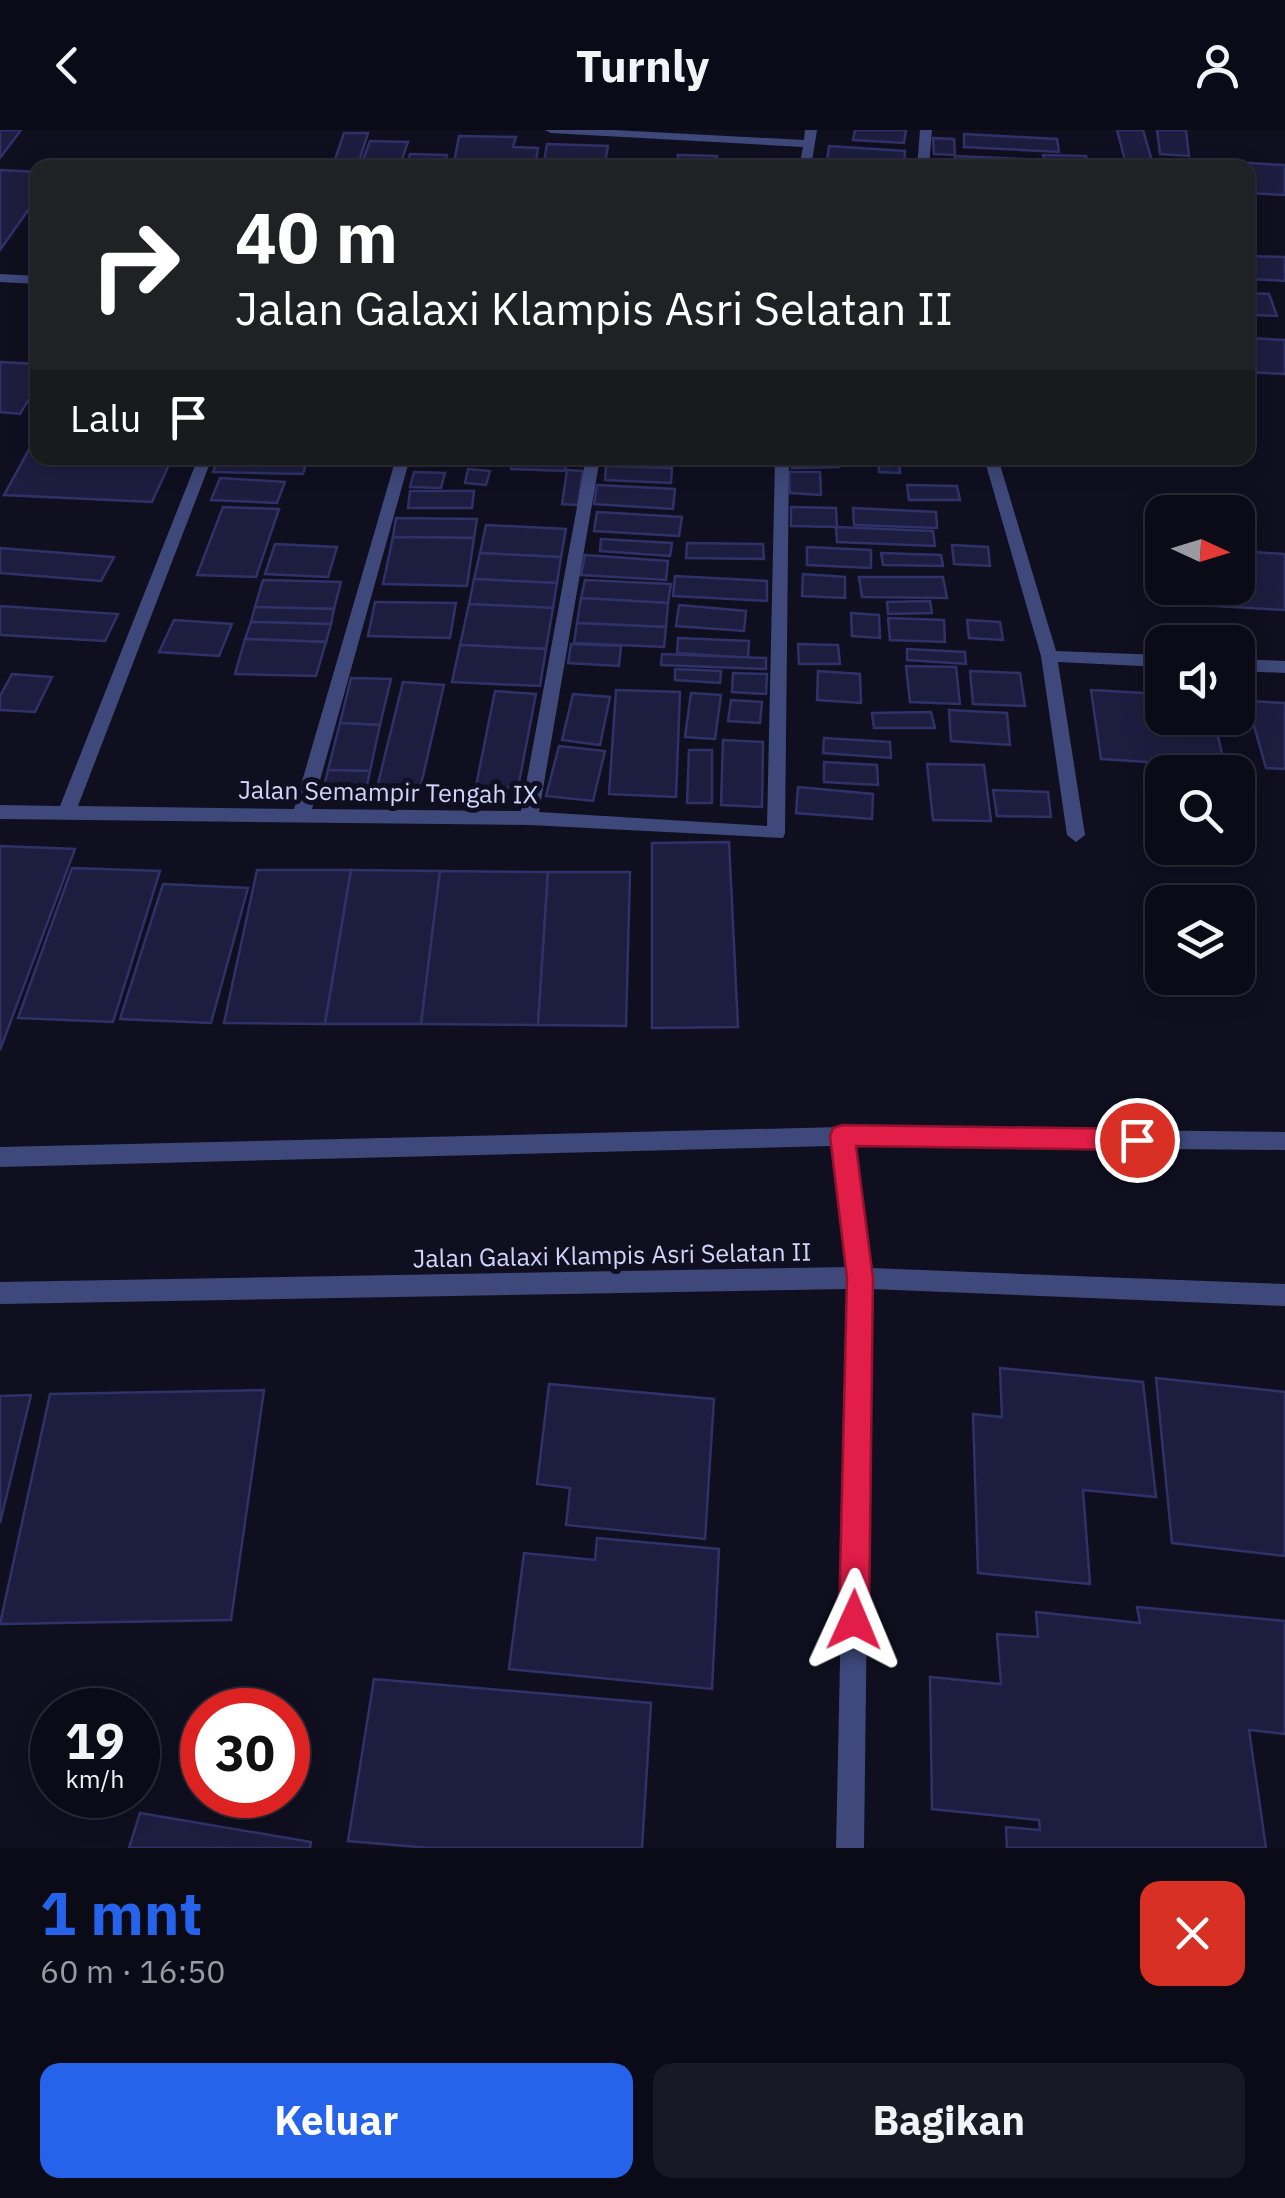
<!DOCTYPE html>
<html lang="id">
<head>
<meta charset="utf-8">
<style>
	body { margin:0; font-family:"IBM Plex Sans",sans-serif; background:#191925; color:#f1f3f6; height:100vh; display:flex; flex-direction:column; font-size:38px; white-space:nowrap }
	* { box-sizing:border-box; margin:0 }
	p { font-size:32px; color:#9a9ba2 }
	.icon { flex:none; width:55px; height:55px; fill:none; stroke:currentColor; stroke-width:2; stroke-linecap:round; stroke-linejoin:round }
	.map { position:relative; height:1718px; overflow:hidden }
	.side { display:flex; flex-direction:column; background:#0b0b18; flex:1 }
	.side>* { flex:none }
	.hud { position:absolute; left:30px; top:30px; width:1225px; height:305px; border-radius:20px; box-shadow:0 5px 25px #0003,0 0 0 2px #2b2b37; background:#202124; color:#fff; overflow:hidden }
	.needle { width:65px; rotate:94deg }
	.tools { position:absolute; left:1145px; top:365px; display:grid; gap:20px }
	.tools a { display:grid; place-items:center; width:110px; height:110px; border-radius:20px; background:#0b0b18; box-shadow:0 5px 25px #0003,0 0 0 2px #2b2b37; font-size:50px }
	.speed { position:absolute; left:30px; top:1558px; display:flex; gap:20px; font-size:50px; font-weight:700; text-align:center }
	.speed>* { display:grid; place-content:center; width:130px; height:130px; border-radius:50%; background:#0b0b18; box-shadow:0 5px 25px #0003,0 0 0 2px #2b2b37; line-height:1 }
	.speed small { font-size:25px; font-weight:400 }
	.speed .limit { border:15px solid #d22; background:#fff; color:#111 }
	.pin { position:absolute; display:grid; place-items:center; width:85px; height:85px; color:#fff; margin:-42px; border:5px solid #fff; border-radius:50%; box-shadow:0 2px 10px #0007 }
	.me { position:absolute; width:110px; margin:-55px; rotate:1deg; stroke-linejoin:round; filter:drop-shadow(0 0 8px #0008) }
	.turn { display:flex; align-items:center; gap:35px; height:210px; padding:0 40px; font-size:45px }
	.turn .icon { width:130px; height:130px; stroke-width:2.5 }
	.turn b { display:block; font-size:70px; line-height:85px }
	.then { display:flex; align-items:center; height:95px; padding:0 40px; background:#0003; gap:20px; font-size:38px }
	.round { display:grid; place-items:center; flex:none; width:105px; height:105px; border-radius:20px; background:#191925 }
	.head { display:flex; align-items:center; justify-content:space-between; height:170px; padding:0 40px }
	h1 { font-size:60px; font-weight:700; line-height:75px; color:#2563eb }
	.button { display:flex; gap:20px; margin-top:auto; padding:20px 40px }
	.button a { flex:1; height:115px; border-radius:20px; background:#2563eb; color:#fff; font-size:40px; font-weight:700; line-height:115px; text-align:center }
	.button a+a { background:#191925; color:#f1f3f6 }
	header { display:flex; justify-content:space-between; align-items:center; height:130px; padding:0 40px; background:#0b0b18; font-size:45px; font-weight:700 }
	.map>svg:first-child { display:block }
	.building { fill:#1d1d3f; stroke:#313169; stroke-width:2.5 }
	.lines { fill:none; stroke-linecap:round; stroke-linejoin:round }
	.street { fill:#3e487a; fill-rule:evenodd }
	.route { fill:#e11d48; stroke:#92132f; stroke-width:2.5 }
	.labels { text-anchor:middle; stroke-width:10; stroke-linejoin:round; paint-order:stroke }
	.street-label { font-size:25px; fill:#d2d5fb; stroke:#0f0f20 }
</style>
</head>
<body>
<header><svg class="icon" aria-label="back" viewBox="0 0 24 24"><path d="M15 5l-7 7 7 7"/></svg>Turnly<svg class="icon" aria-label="person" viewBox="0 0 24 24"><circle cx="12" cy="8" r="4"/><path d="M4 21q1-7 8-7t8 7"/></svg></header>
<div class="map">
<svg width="1285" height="1718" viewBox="0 0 1285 1718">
	<rect width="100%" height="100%" fill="#0f0f20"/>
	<g class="building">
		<path d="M0 0H21L0 28Z"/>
		<path d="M855 0H906L904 13 853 10Z"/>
		<path d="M1117 0H1143L1154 38H1127Z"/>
		<path d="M1157 0H1186L1189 26 1160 24Z"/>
		<path d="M344 3H368L357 38H332Z"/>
		<path d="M964 4 1057 9 1059 22 964 17Z"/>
		<path d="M459 6 516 7 513 17 538 18 535 38H453Z"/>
		<path d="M933 8 954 9 955 25 934 24Z"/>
		<path d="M370 11 408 12 399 38H360Z"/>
		<path d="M547 14 608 16 604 38H543Z"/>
		<path d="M829 16 905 21 904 38H826Z"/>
		<path d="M410 24 447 25 444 38H406Z"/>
		<path d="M678 25 717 26 716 38H677Z"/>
		<path d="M1043 25 1086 26 1090 38H1047Z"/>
		<path d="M955 26 1023 29 1025 38H956Z"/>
		<path d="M1229 32 1285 35V65L1248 63V38H1231Z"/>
		<path d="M0 40 38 42V66L0 120Z"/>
		<path d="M1248 126 1285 127V151L1252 149Z"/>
		<path d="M1248 163 1269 164 1277 186 1251 185Z"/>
		<path d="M1248 208 1285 210V244L1248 242Z"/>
		<path d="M0 232 38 234V254L20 284 0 282Z"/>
		<path d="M32 314H38V328H172L152 372 4 365Z"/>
		<path d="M219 328H308L303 344 213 342Z"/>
		<path d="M414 328H468L466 335 412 334Z"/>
		<path d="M513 328H568L565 341 511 339Z"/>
		<path d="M604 328H691L690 334Z"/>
		<path d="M791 328H837L839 337 792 338Z"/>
		<path d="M879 328H899L900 343 879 342Z"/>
		<path d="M606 336 672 338 671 353 605 350Z"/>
		<path d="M468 339 490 341 486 355 465 353Z"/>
		<path d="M567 340 583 341 578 375 562 374Z"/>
		<path d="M414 342 445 343 441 358 410 357Z"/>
		<path d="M789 342H820L821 365 790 363Z"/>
		<path d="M220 348 285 352 277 373 211 370Z"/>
		<path d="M597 355 675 359 673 379 594 374Z"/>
		<path d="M907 355 957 356 960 370H909Z"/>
		<path d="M410 361H474L472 378H408Z"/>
		<path d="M223 377 279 379 256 447 197 445Z"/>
		<path d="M791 377 836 378 837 397 791 396Z"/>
		<path d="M853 378 936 382 937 398 854 395Z"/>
		<path d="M597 382 682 387 679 406 594 401Z"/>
		<path d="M396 388 477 389 474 408 393 407Z"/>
		<path d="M486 395 566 399 561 427 480 423Z"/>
		<path d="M836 397 933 401 935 416 837 412Z"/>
		<path d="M393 407 474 408 467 456 383 454Z"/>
		<path d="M601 409 672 413 670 426 600 421Z"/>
		<path d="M687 413 763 414 764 429 686 428Z"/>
		<path d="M275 414 337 417 328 447 265 444Z"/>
		<path d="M952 415 988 417 990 436 954 434Z"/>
		<path d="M1149 416 1162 417V458H1238V421L1285 424V480L1162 473Z"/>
		<path d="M807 417 871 420V438L807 435Z"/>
		<path d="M0 418 114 427 101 451 0 443Z"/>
		<path d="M480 423 561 427 557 453 474 449Z"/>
		<path d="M881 423 941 425 943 436 883 435Z"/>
		<path d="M585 425 668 431 666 450 581 445Z"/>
		<path d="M803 444 845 447V468L802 466Z"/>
		<path d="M675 446 767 451V471L673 466Z"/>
		<path d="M859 447H943L947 468 862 467Z"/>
		<path d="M474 449 557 453 553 478 469 474Z"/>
		<path d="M263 450 341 452 334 479 255 477Z"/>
		<path d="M585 450 671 454 668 473 581 468Z"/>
		<path d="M581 468 668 473 666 497 577 493Z"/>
		<path d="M930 471 932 483 888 484 887 472Z"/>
		<path d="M375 472 456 473 450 508 368 506Z"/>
		<path d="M469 474 553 478 546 519 460 515Z"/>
		<path d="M679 475 746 481 744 501 676 496Z"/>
		<path d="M0 476 118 484 105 511 0 505Z"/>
		<path d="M255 477 334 479 331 494 251 492Z"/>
		<path d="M851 483 879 485 880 508 852 506Z"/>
		<path d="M888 488 944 490 945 512 890 510Z"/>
		<path d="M174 490 232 494 219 526 159 522Z"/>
		<path d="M967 490 1000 492 1003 510 969 508Z"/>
		<path d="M251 492 331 494 326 512 245 509Z"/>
		<path d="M577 493 666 497 664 517 574 513Z"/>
		<path d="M678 508 749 511 748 528 677 523Z"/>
		<path d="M245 509 326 512 316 546 235 544Z"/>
		<path d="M571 514 621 516 619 536 568 533Z"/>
		<path d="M798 514 838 515 840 534H799Z"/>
		<path d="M460 515 546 519 540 556 452 552Z"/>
		<path d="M907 519 965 522 966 534 907 530Z"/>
		<path d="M662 524 766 528V539L661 535Z"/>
		<path d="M906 536 956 537 960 574 910 572Z"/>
		<path d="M675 539 721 541 720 553 675 550Z"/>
		<path d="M818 541 860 544 861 573 817 570Z"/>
		<path d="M970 541 1020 543 1025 576 973 574Z"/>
		<path d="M733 543 767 544 766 564 732 562Z"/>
		<path d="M12 544 52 547 35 582 0 580V566Z"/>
		<path d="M351 548 391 549 380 595 340 593Z"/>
		<path d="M403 552 444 555 417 672 374 670Z"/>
		<path d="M616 560 680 562 676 667 609 664Z"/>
		<path d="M1091 560 1162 564V588H1214L1225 637 1101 629Z"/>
		<path d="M495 561 536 564 518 658 476 656Z"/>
		<path d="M691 563 721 565 715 609 685 607Z"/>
		<path d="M573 564 610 567 600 615 562 610Z"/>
		<path d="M731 570 762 572 760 593 728 591Z"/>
		<path d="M1247 571 1285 573V639L1266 638Z"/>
		<path d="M949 580 1007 583 1010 615 951 611Z"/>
		<path d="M931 582 935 598H874L872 583Z"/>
		<path d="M340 593 380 595 370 641 328 640Z"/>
		<path d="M824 608 890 612 891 628 823 623Z"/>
		<path d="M723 610 763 612 762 677 721 675Z"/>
		<path d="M559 616 605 621 593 671 546 666Z"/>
		<path d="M689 620H712V673H687Z"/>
		<path d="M824 632 877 635 878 655 824 652Z"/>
		<path d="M927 634 984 635 991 691 933 690Z"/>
		<path d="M328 640 370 641 364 671 321 669Z"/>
		<path d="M798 657 873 664 872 689 796 683Z"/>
		<path d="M993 660 1048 662 1051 687 997 686Z"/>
		<path d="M729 712 738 897 652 898V713Z"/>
		<path d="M0 716 75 719 0 920Z"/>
		<path d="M72 738 160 741 113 892 18 888Z"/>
		<path d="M257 740H351L325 894 224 893Z"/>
		<path d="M351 740 440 741 421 894H325Z"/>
		<path d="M440 741 548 742 538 895 421 894Z"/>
		<path d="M548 742H630L626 896 538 895Z"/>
		<path d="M163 754 248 758 211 893 120 889Z"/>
		<path d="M1000 1238 1143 1252 1156 1367 1083 1360 1090 1454 978 1443 973 1284 1002 1287Z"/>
		<path d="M1156 1248 1285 1262V1426L1172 1413Z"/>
		<path d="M549 1254 714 1269 705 1409 566 1395 570 1358 537 1354Z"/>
		<path d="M264 1260 231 1490 0 1494 50 1264Z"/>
		<path d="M31 1265 0 1393V1266Z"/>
		<path d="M597 1408 719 1419 712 1559 509 1539 524 1423 595 1430Z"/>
		<path d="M1137 1477 1285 1491V1604L1249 1600 1266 1718H1007L1006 1697 1040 1700 1039 1690 932 1679 930 1547 1001 1554 997 1504 1038 1507 1036 1482 1140 1493Z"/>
		<path d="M374 1549 651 1573 642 1718H430L348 1711Z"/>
		<path d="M140 1683 311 1712 310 1718H129Z"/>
	</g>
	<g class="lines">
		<g class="street">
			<path d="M545 0H614L804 10 805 0H817L811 38H799L803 17 551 3Z"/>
			<path d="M920 0H932L929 38H917Z"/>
			<path d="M0 144 38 146V154L0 152Z"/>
			<path d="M198 328H212L78 676 294 679 396 328H410L312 679 521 681 586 328H600L539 682 767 696 775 328H789L785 703 783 708 529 695 0 689V675L60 676Z"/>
			<path d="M984 328H998L1056 521 1162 525V537L1058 532 1085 705 1076 712 1067 705 1041 526Z"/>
			<path d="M1238 529 1285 531V543L1238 541Z"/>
			<path d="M842 997 1285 1002V1020L854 1016 870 1138 1285 1154V1176L871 1159 864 1718H836L848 1159 0 1174V1152L847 1137 832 1016 0 1037V1017Z"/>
		</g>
	</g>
	<path class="route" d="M842 995 1137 999 1146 1002 1149 1010 1146 1017 1137 1020 856 1016 873 1148 869 1490 865 1501 854 1505 843 1501 839 1490 847 1148 830 1006 833 998Z"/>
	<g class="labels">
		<g class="street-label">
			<text transform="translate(388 662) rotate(1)" y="9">Jalan Semampir Tengah IX</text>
			<text transform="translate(612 1125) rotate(-1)" y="9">Jalan Galaxi Klampis Asri Selatan II</text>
		</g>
	</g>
</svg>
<div class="tools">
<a><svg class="needle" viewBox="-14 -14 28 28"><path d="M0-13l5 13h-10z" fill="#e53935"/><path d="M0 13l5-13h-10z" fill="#9a9ba2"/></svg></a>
<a><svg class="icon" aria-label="sound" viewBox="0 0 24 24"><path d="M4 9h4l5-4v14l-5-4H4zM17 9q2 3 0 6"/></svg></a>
<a><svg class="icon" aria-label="search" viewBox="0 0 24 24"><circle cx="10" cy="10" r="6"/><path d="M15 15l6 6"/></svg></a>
<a><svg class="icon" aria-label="layers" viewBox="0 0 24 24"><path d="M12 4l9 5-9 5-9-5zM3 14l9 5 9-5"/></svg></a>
</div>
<div class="speed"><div>19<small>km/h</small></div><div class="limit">30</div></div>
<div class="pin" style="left:1137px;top:1010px;background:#d93025"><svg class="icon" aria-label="arrive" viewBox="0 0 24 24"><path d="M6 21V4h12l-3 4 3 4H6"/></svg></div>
<svg class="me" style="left:854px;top:1490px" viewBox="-20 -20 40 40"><path d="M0-17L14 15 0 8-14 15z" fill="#e11d48" stroke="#fff" stroke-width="4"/></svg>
<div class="hud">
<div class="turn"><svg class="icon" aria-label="right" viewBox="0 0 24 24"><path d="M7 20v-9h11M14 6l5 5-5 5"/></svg><div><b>40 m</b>Jalan Galaxi Klampis Asri Selatan II</div></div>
<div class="then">Lalu<svg class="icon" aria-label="arrive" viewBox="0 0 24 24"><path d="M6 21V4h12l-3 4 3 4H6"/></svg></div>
</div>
</div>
<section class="side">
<div class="head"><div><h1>1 mnt</h1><p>60 m · 16:50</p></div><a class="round" style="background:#d93025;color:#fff"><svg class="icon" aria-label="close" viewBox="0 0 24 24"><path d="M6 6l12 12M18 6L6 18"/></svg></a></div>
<div class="button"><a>Keluar</a><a>Bagikan</a></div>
</section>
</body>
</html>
